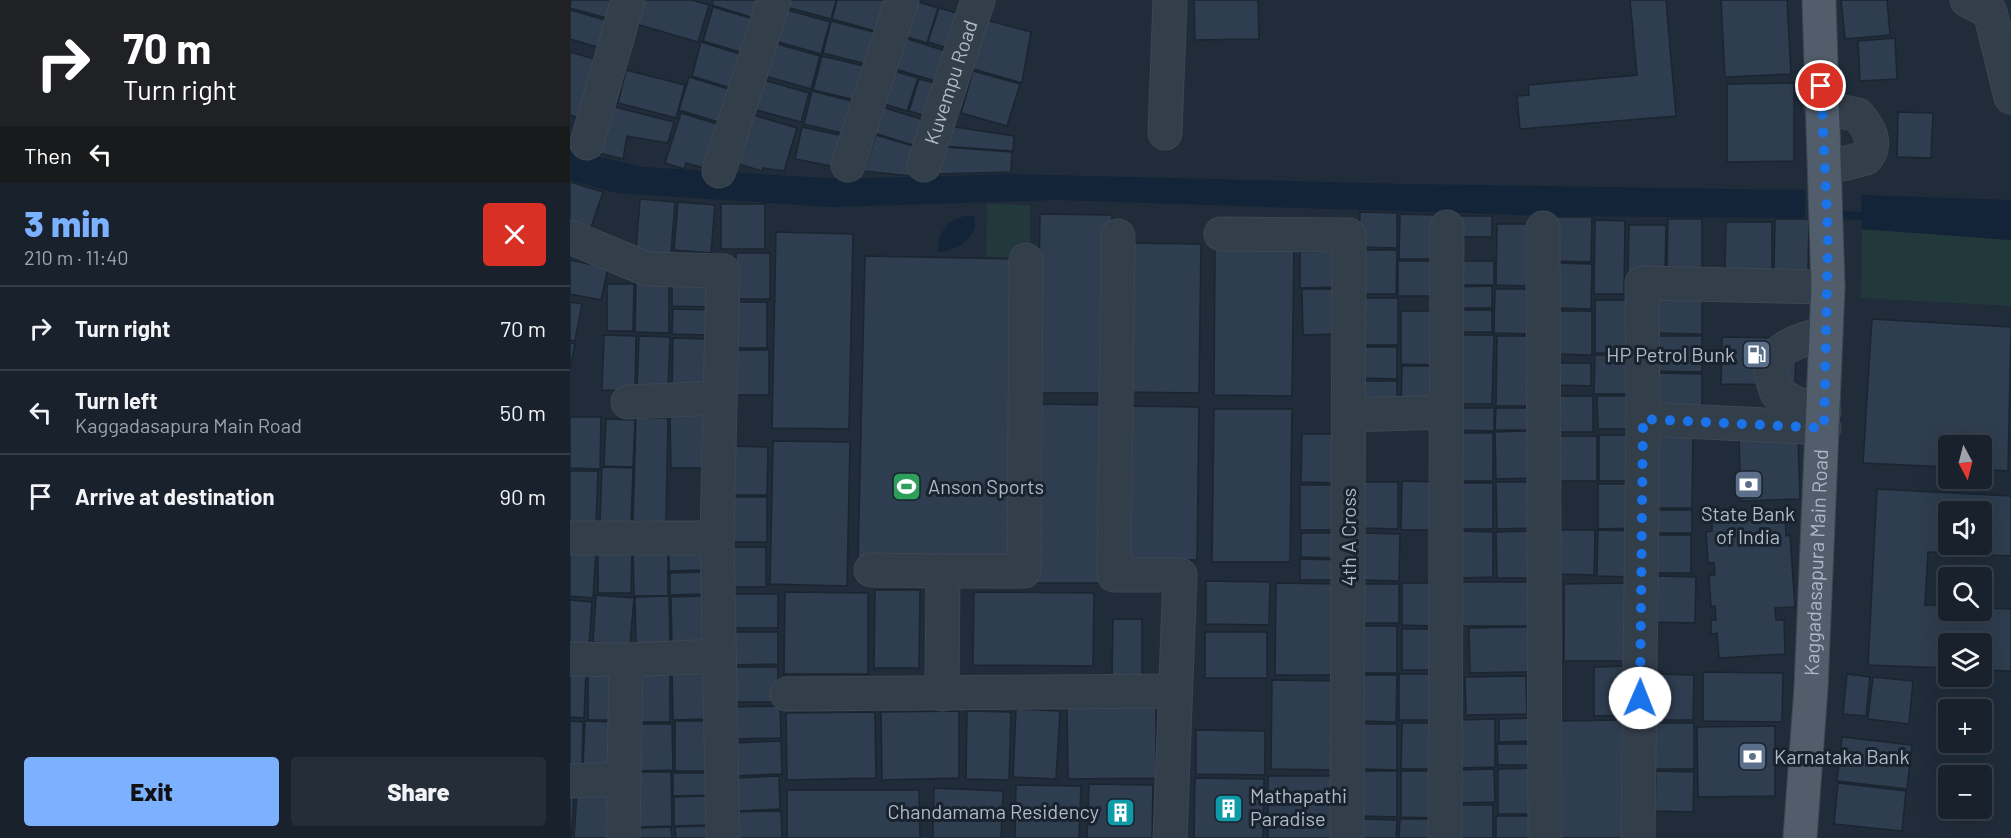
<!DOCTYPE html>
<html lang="en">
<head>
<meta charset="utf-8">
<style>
	body { margin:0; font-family:Barlow,sans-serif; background:#252e38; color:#f1f3f6; height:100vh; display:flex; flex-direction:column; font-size:22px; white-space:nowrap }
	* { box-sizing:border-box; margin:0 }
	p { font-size:20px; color:#9fa3a9 }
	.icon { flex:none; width:33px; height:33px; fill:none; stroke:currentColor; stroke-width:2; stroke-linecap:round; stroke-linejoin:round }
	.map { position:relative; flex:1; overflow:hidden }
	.sheet { display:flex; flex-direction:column; background:#18212c; width:570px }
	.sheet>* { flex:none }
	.banner { background:#202124; color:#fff; overflow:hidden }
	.needle { width:39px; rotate:173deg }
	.fabs { position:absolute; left:1368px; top:435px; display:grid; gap:12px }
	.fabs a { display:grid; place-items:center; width:54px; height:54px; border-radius:6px; background:#18212c; box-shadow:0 6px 24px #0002,0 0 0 2px #363e48; font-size:30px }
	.pin { position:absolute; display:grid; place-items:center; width:51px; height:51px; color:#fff; margin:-26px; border:3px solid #fff; border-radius:50%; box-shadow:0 2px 6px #0007 }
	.me { position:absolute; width:66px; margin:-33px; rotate:1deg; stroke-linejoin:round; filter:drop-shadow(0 0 4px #0008) }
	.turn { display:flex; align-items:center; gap:21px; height:126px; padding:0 24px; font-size:27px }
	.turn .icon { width:78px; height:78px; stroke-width:2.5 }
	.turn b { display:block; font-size:42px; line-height:51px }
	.then { display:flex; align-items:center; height:57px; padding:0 24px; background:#0003; gap:12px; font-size:22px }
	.round { display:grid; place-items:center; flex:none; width:63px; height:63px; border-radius:6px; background:#252e38 }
	.summary { display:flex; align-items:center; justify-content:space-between; height:102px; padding:0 24px }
	h1 { font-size:36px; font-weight:800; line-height:45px; color:#7bb1ff }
	.cta { display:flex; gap:12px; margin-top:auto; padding:12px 24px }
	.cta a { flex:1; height:69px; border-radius:6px; background:#7bb1ff; color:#111; font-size:24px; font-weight:800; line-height:69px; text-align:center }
	.cta a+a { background:#252e38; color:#f1f3f6 }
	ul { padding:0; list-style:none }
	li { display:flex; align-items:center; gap:18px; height:84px; padding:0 24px; border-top:2px solid #363e48 }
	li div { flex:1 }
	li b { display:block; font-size:22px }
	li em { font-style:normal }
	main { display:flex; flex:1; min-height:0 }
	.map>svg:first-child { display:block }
	.green { fill:#22393b }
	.water { fill:#132338 }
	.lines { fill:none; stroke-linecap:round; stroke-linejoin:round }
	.stream { stroke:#132338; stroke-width:8 }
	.building { fill:#2e3d4f; stroke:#1b2531; stroke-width:1.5; fill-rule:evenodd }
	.minor-casing { stroke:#3d4754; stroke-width:35 }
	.major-casing { stroke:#3d4754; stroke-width:35 }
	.minor { stroke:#333e4b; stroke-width:33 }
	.major { stroke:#515d6b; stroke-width:33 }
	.route { stroke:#1a73e8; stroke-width:10; stroke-dasharray:0 18 }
	.labels { text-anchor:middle; stroke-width:6; stroke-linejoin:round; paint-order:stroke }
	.street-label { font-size:20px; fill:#aeb8c7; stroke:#19232f }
	.poi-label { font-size:20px; fill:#aeb8c7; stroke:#19232f; text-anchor:start }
</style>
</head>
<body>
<main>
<section class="sheet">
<div class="banner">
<div class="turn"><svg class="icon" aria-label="right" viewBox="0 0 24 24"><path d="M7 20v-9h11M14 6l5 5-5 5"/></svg><div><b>70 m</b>Turn right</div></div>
<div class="then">Then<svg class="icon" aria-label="left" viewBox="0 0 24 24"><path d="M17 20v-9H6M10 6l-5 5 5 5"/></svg></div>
</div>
<div class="summary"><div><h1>3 min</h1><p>210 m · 11:40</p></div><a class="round" style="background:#d93025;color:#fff"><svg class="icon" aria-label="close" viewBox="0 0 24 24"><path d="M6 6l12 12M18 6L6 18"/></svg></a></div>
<ul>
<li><svg class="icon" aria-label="right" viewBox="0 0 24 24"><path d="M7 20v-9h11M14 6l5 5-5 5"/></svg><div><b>Turn right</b></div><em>70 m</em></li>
<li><svg class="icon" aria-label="left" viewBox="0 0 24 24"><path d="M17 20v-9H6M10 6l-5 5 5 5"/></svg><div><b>Turn left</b><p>Kaggadasapura Main Road</p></div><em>50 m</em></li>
<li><svg class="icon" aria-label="arrive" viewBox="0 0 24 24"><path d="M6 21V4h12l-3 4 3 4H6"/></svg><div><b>Arrive at destination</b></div><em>90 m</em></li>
</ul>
<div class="cta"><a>Exit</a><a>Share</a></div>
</section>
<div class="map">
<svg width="1441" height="838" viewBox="0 0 1441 838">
	<rect width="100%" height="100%" fill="#202c3a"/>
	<g class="green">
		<path d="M417 204 460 205V257H416Z"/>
		<path d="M1292 229 1441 240V306L1291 298Z"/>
	</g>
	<g class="water">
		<path d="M0 150 73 167 272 179 441 174 835 184 1235 190V218L980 216 487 200 262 207 46 193 0 180Z"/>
		<path d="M1291 195 1441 200V240L1292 229Z"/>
		<path d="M395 216H404C410 238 386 251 368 252 368 232 376 221 395 216Z"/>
	</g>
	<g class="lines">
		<path class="stream" d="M1262 215 1303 216"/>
	</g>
	<g class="building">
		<path d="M1 0H50L44 20 0 8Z"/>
		<path d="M73 0H121L139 5 128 42 66 24Z"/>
		<path d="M143 0H192L187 19 142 5Z"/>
		<path d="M217 0H266L261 19 216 7Z"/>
		<path d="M267 0H321L312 33 262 19Z"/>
		<path d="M624 0H688L689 39 625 40Z"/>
		<path d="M1060 0H1096L1106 116 950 129 947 96 959 95 958 85 1067 75Z"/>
		<path d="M1151 0H1217L1221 74 1155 77Z"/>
		<path d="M1271 0H1317L1320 35 1275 39Z"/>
		<path d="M345 1 368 8 357 43 334 36Z"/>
		<path d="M143 7 187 20 177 54 133 41Z"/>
		<path d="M369 8 394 15 384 50 358 42Z"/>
		<path d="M214 9 260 22 251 54 205 41Z"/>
		<path d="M0 10 42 22 34 49 0 39Z"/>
		<path d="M416 20 461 32 452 83 403 69Z"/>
		<path d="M261 21 308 33 300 65 253 53Z"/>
		<path d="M335 38 378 52 369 82 325 69Z"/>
		<path d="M1325 38 1327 79 1290 81 1288 41Z"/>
		<path d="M131 42 173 55 163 89 122 76Z"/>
		<path d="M204 43 250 56 241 89 195 76Z"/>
		<path d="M0 52 31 61 14 119 0 115Z"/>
		<path d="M252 56 298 67 290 101 243 90Z"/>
		<path d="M56 70 115 85 106 118 48 103Z"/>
		<path d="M324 71 348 78 337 111 314 104Z"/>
		<path d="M403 71 450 84 437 126 391 113Z"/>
		<path d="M119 77 165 91 155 124 109 110Z"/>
		<path d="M349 79 365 83 356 116 339 111Z"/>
		<path d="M194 80 239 93 231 122 186 110Z"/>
		<path d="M1224 83V161L1157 162V84Z"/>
		<path d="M242 91 289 103 280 135 234 124Z"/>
		<path d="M41 106 104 122 98 143 57 136 53 159 29 153Z"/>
		<path d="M312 107 357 121 349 147 304 133Z"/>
		<path d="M1328 112 1363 113 1361 158 1327 157Z"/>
		<path d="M111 113 154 126 141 170 116 163 114 169 95 163Z"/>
		<path d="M183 115 227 128 214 171 193 168 192 171 169 164Z"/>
		<path d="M378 126 444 136 443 151 371 146Z"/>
		<path d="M232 127 278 137 272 168 225 159Z"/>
		<path d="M306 135 350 148 341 176 294 171Z"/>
		<path d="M373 147 442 152 441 172 368 174Z"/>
		<path d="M0 182 33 192 19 233 0 227Z"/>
		<path d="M70 199 105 202 101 254 66 252Z"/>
		<path d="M108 202 145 205 141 253 104 250Z"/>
		<rect x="151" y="204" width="44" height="45"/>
		<path d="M790 212 827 213V248L789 247Z"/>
		<path d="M470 214 542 215 540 393H467Z"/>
		<path d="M830 214 864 215 863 259H829Z"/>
		<rect x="885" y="216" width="37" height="21"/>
		<path d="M984 217H1022L1021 262 984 261Z"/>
		<path d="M1098 219H1132V271H1097Z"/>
		<path d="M1205 219H1239L1238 273 1204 272Z"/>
		<path d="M1025 220 1055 221 1054 294H1024Z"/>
		<path d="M1156 222H1202V271H1155Z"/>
		<path d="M927 224H960V286L926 285Z"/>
		<path d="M1059 225H1096L1095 275 1058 274Z"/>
		<path d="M206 232 283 234 279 429 202 428Z"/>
		<path d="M552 243 631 244 629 393 551 392Z"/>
		<path d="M645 246 724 247 722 396 644 395Z"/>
		<path d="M791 250H827L826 294H790Z"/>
		<path d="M768 251 769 287 730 288V252Z"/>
		<path d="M166 253H200V299H165Z"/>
		<path d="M295 256 451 259 445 563 288 560Z"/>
		<path d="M0 260 38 268 31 300 0 294Z"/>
		<rect x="828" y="261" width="33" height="35"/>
		<rect x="887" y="261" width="37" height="24"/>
		<path d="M984 263 1022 264 1021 309 983 308Z"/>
		<path d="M66 281H99V333L65 332Z"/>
		<path d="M102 281H138V307L102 306Z"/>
		<path d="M37 284H64L63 331H37Z"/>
		<path d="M922 286V308H887V287Z"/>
		<path d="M732 289H769L770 334 733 335Z"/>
		<path d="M925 289H964L963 334 924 333Z"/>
		<path d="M793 298H828V345H792Z"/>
		<path d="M1082 298H1132V334L1082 333Z"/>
		<rect x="1025" y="300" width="36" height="53"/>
		<path d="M0 302 12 304 5 341 0 340Z"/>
		<path d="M164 302H197V348H163Z"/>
		<path d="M103 309 139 310 138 335 102 334Z"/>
		<rect x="888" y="310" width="34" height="22"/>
		<path d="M831 311H865V365L831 364Z"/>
		<path d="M984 311H1022V355L984 354Z"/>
		<path d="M1302 319 1441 327 1438 471 1412 469V446H1378V467L1293 463Z"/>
		<path d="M34 335 66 336 65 391 32 390Z"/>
		<path d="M889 335H924L922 404H888Z"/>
		<path d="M69 336 100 337 98 391 67 390Z"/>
		<path d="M927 336H962L961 406H926Z"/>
		<path d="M1083 336H1132V372L1082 371Z"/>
		<path d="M1152 337 1226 338 1225 385 1151 384Z"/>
		<path d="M103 338 138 339 136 390H102Z"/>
		<path d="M0 343 5 344 0 369Z"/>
		<path d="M792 347H827V379L792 378Z"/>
		<rect x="162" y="350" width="37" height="45"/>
		<path d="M1025 355H1061V394H1024Z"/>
		<path d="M990 363H1021V386L990 385Z"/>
		<path d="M832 366H863V406H831Z"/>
		<path d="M1084 373 1132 374V410H1083Z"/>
		<path d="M793 381H827V406H792Z"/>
		<rect x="983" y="396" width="40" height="36"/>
		<path d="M1027 396H1061V429H1028Z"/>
		<path d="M467 404 539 405 538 583H465Z"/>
		<path d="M551 406 629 407 627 560 549 559Z"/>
		<path d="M889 408H924V431L888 430Z"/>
		<path d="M926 408H961V430H925Z"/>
		<path d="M644 409H722L720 562H642Z"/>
		<path d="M100 415H136V468H101Z"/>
		<path d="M0 417H31L30 469 0 468Z"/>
		<path d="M66 418H98L96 522 63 521Z"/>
		<path d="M36 419 65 420 63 467 34 466Z"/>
		<path d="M960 431 961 478 926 479 925 432Z"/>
		<rect x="891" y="433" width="32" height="48"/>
		<path d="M1087 433H1123L1122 508H1086Z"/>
		<path d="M732 434H772L771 483 731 482Z"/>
		<path d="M1029 435H1063L1062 481H1029Z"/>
		<rect x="987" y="436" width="40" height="45"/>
		<path d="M1228 436 1230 499 1171 501 1169 439Z"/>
		<path d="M203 441 280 442 277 586 200 584Z"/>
		<path d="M160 446 198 447 197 495H159Z"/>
		<path d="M32 467 63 468 61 525 30 524Z"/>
		<path d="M0 471H28L26 524H0Z"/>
		<path d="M832 481 868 482 867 530H831Z"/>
		<path d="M793 482H828V529L792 528Z"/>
		<path d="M926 482H963L964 528 927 529Z"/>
		<rect x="889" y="483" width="34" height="46"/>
		<path d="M1028 484H1065V528L1028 529Z"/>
		<path d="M730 485H771L770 530H730Z"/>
		<path d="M1307 489 1441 496V556L1358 552 1355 605 1378 606V610H1412V608L1441 609V671L1412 670V644H1378V668L1298 665ZM1378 512H1412V544H1378Z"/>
		<rect x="159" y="497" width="38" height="45"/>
		<rect x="1086" y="510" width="36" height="23"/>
		<path d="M1215 511 1216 536 1220 535 1225 607 1205 608 1206 620H1214L1215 654 1149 658 1147 633 1141 634V620H1146L1145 606 1141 607 1139 575H1145L1144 563H1138L1136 532 1142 531V516L1169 514 1170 521 1198 519V512Z"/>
		<path d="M987 530H1025L1024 575 986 574Z"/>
		<path d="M1028 530 1065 531 1064 577 1027 576Z"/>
		<path d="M890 531 923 532V577L890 578Z"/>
		<path d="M963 531 964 578H927L926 532Z"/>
		<path d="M731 533H770V558L731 557Z"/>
		<path d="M793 533 830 534 829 581 793 580Z"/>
		<rect x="1087" y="535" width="34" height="38"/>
		<path d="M98 546V596H64L63 547Z"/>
		<path d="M99 546H135V570L99 571Z"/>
		<rect x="160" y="547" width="36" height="40"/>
		<path d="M28 548H62L61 593H28Z"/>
		<path d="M0 550 26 551 23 598 0 596Z"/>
		<path d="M730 559 770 560V580H730Z"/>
		<path d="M136 572V594L100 595V573Z"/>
		<path d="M1085 576 1126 577 1125 623 1084 622Z"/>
		<path d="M636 581 700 582 699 625 636 624Z"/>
		<rect x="891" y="582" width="72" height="44"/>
		<path d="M706 583 769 584 768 675H705Z"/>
		<path d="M832 583H866L865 626 832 625Z"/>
		<path d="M1057 583 1058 661H994V584Z"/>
		<rect x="793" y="584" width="36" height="39"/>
		<path d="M305 590H350L349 668H304Z"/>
		<path d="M215 592 298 593V674H214Z"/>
		<path d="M404 592 524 593 523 666 403 665Z"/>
		<rect x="161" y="594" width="47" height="34"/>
		<path d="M26 595 64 598 60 645 23 642Z"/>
		<path d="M99 596 100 644 66 645 65 597Z"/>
		<path d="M136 596 137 644H102L101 597Z"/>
		<path d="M0 600 22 602 19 647 0 646Z"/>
		<path d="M543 619H572V675H542Z"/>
		<path d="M794 626H827V673H793Z"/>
		<path d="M960 627V672L900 673 899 628Z"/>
		<rect x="832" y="629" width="35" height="41"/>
		<path d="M164 632H208V664L164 665Z"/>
		<rect x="635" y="632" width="62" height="46"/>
		<path d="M1060 666V715L1024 716V667Z"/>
		<path d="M100 667V722H66L65 668Z"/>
		<path d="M138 667V719L103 720 102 668Z"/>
		<rect x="163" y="667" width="45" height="35"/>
		<path d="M0 671 16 672 14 718 0 717Z"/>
		<rect x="18" y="672" width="22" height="48"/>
		<path d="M1133 672 1213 673 1212 722 1133 721Z"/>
		<path d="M829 674H867L866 720H829Z"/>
		<path d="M1085 674 1124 675 1123 720H1085Z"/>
		<path d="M1277 674 1300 677 1296 716 1273 714Z"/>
		<path d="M793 675H827L826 722 793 721Z"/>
		<path d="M956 676 957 714 896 715 895 677Z"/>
		<path d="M1303 677 1343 681 1339 724 1298 719Z"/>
		<path d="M702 680 769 681 768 770 701 769Z"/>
		<path d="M210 706 211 738 163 739 162 707Z"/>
		<path d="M586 707V778L498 779 497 708Z"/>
		<path d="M446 709 490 711 486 779 443 777Z"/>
		<path d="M389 711V778L312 780 311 712Z"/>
		<path d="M397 711 441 712 439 780 396 779Z"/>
		<path d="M305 712 306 778 217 780 216 713Z"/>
		<path d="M963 718 964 741 929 742V719Z"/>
		<path d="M925 719V767L889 768 888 720Z"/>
		<path d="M1055 720 1056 838H988L987 721Z"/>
		<path d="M0 721 13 722 12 768H0Z"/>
		<path d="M15 721 43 722 41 768 13 767Z"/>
		<path d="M105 721H139L140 771H105Z"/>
		<path d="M832 723H866V769H831Z"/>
		<path d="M1084 723H1124V769H1083Z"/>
		<path d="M67 724H102L103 770 68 771Z"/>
		<path d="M793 724H827V770L793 769Z"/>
		<path d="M1205 726V796L1128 797 1127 727Z"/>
		<path d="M626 730 695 731V775L626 774Z"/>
		<path d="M1272 737 1342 745 1337 789 1267 781Z"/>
		<path d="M211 741 212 774 164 776 163 743Z"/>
		<path d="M927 744H964V765H928Z"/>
		<path d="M963 768 964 814H928V769Z"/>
		<path d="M924 769 925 802 888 803V770Z"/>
		<path d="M792 771H827V817L792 816Z"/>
		<path d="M831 771H866V818L831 817Z"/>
		<path d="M1086 771 1124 772 1123 812 1085 811Z"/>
		<path d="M66 772H101L102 826 67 827Z"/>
		<path d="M103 773H140V795L103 796Z"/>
		<path d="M209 776 210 809 168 811 167 778Z"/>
		<path d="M698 776H767L766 838H698Z"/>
		<path d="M625 778 694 779 693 838H624Z"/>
		<path d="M1268 783 1336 791 1332 831 1264 824Z"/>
		<path d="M519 784 583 785 582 838H517Z"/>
		<path d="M446 785 511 786 509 838H445Z"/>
		<path d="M364 788 433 791 431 838H363Z"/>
		<path d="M217 790H349L350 838H217Z"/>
		<path d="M42 792 40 838H4L7 793Z"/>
		<path d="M0 794H4L1 838H0Z"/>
		<path d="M137 796 138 825 104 826V797Z"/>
		<rect x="889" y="805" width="34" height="33"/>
		<path d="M211 811 212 838H165L164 812Z"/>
		<rect x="926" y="816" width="35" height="22"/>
		<path d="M791 819 827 820 826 838H791Z"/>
		<path d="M830 819H865V838H829Z"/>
		<path d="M141 826V838H106L105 827Z"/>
		<path d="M101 827 102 838H66V828Z"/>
	</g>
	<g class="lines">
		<defs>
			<g id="minor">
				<path d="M1397 0 1420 12 1441 97"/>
				<path d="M1251 107 1288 115C1299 129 1308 142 1296 158L1256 168"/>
				<path d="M595 133 600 0"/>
				<path d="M17 143 58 0"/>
				<path d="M278 165 332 0"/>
				<path id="s1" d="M354 165 408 0"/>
				<path d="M149 171 204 0"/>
				<path d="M973 228 975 838"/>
				<path d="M651 234 779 235 777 838"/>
				<path d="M548 236 544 575H610L600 838"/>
				<path d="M0 237 77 269 153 271 147 538 153 838"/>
				<path d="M58 402 149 398"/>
				<path d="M1254 411 1227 404 1207 393C1205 387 1201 377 1201 370 1203 345 1236 339 1256 333"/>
				<path d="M779 415 874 412"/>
				<path d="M1073 419 1072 283 1258 287"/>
				<path d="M0 538H147"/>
				<path d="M301 570 373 571"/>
				<path d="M0 659 56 660 147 656"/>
				<path d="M217 694 605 691"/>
				<path d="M372 694 373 571H454L456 260"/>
				<path d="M0 781 53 779"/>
				<path d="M53 838 56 660"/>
				<path d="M875 838 877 227"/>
				<path d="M1068 838 1073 419 1254 428"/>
			</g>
			<g id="major">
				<path id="s2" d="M1230 838 1241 688 1258 287 1249 0"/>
			</g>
		</defs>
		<use href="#minor" class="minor-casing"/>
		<use href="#major" class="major-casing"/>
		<use href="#minor" class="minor"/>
		<use href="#major" class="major"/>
	</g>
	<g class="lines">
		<path class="route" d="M1070 698 1073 419 1254 428 1258 237 1251 86"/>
	</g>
	<defs>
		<symbol id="fuel-square" viewBox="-11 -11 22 22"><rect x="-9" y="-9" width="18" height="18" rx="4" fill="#5c6f8a" stroke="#19232f"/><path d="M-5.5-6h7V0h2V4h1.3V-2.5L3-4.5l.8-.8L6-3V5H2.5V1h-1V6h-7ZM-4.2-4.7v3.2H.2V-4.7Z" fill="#fff"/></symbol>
		<symbol id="bank-square" viewBox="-11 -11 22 22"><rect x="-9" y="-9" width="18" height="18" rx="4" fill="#5c6f8a" stroke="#19232f"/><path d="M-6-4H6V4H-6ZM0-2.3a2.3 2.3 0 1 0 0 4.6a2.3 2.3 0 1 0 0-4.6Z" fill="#fff"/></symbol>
		<symbol id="stadium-square" viewBox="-11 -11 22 22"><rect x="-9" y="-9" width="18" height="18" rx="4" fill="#2e9e5b" stroke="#19232f"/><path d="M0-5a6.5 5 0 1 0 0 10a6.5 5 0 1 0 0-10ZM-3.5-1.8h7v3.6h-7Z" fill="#fff"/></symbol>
		<symbol id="building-square" viewBox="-11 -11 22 22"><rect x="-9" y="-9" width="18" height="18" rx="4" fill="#0f9aa8" stroke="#19232f"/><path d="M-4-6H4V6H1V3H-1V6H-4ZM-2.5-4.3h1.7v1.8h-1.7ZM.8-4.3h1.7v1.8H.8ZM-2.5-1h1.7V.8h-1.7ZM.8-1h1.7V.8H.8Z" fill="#fff"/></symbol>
	</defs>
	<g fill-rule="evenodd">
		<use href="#fuel-square" x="1170" y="338" width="33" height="33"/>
		<use href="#bank-square" x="1162" y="468" width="33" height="33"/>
		<use href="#stadium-square" x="320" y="470" width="33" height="33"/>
		<use href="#bank-square" x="1166" y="740" width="33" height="33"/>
		<use href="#building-square" x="642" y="792" width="33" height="33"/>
		<use href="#building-square" x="534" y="796" width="33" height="33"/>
	</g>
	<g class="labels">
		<g class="street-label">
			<text dy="7" stroke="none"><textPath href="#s1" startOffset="87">Kuvempu Road</textPath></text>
			<text transform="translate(779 537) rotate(-90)" y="7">4th A Cross</text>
			<text dy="7" stroke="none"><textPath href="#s2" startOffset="276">Kaggadasapura Main Road</textPath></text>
		</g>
		<g class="poi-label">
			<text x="1165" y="362" text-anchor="end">HP Petrol Bunk</text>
			<text x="358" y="494">Anson Sports</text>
			<text x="1178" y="521" text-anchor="middle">State Bank<tspan x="1178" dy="23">of India</tspan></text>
			<text x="1204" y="764">Karnataka Bank</text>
			<text x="680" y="803">Mathapathi<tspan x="680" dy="23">Paradise</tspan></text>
			<text x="529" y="819" text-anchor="end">Chandamama Residency</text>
		</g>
	</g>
</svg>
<div class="fabs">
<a><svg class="needle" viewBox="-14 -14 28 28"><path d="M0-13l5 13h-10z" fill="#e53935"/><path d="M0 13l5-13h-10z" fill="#9fa3a9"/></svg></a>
<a><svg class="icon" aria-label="sound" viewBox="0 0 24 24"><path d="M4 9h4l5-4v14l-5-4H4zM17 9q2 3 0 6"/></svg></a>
<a><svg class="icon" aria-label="search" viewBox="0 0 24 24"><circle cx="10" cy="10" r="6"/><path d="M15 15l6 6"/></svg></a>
<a><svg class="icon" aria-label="layers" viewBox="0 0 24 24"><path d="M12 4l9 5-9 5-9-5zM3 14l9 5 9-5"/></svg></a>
<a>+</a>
<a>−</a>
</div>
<div class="pin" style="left:1251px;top:86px;background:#d93025"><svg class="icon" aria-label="arrive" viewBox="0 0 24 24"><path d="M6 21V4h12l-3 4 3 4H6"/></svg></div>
<svg class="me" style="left:1070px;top:698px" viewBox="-20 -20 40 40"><circle r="19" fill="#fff"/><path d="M0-13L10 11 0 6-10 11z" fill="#1a73e8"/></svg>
</div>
</main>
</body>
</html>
